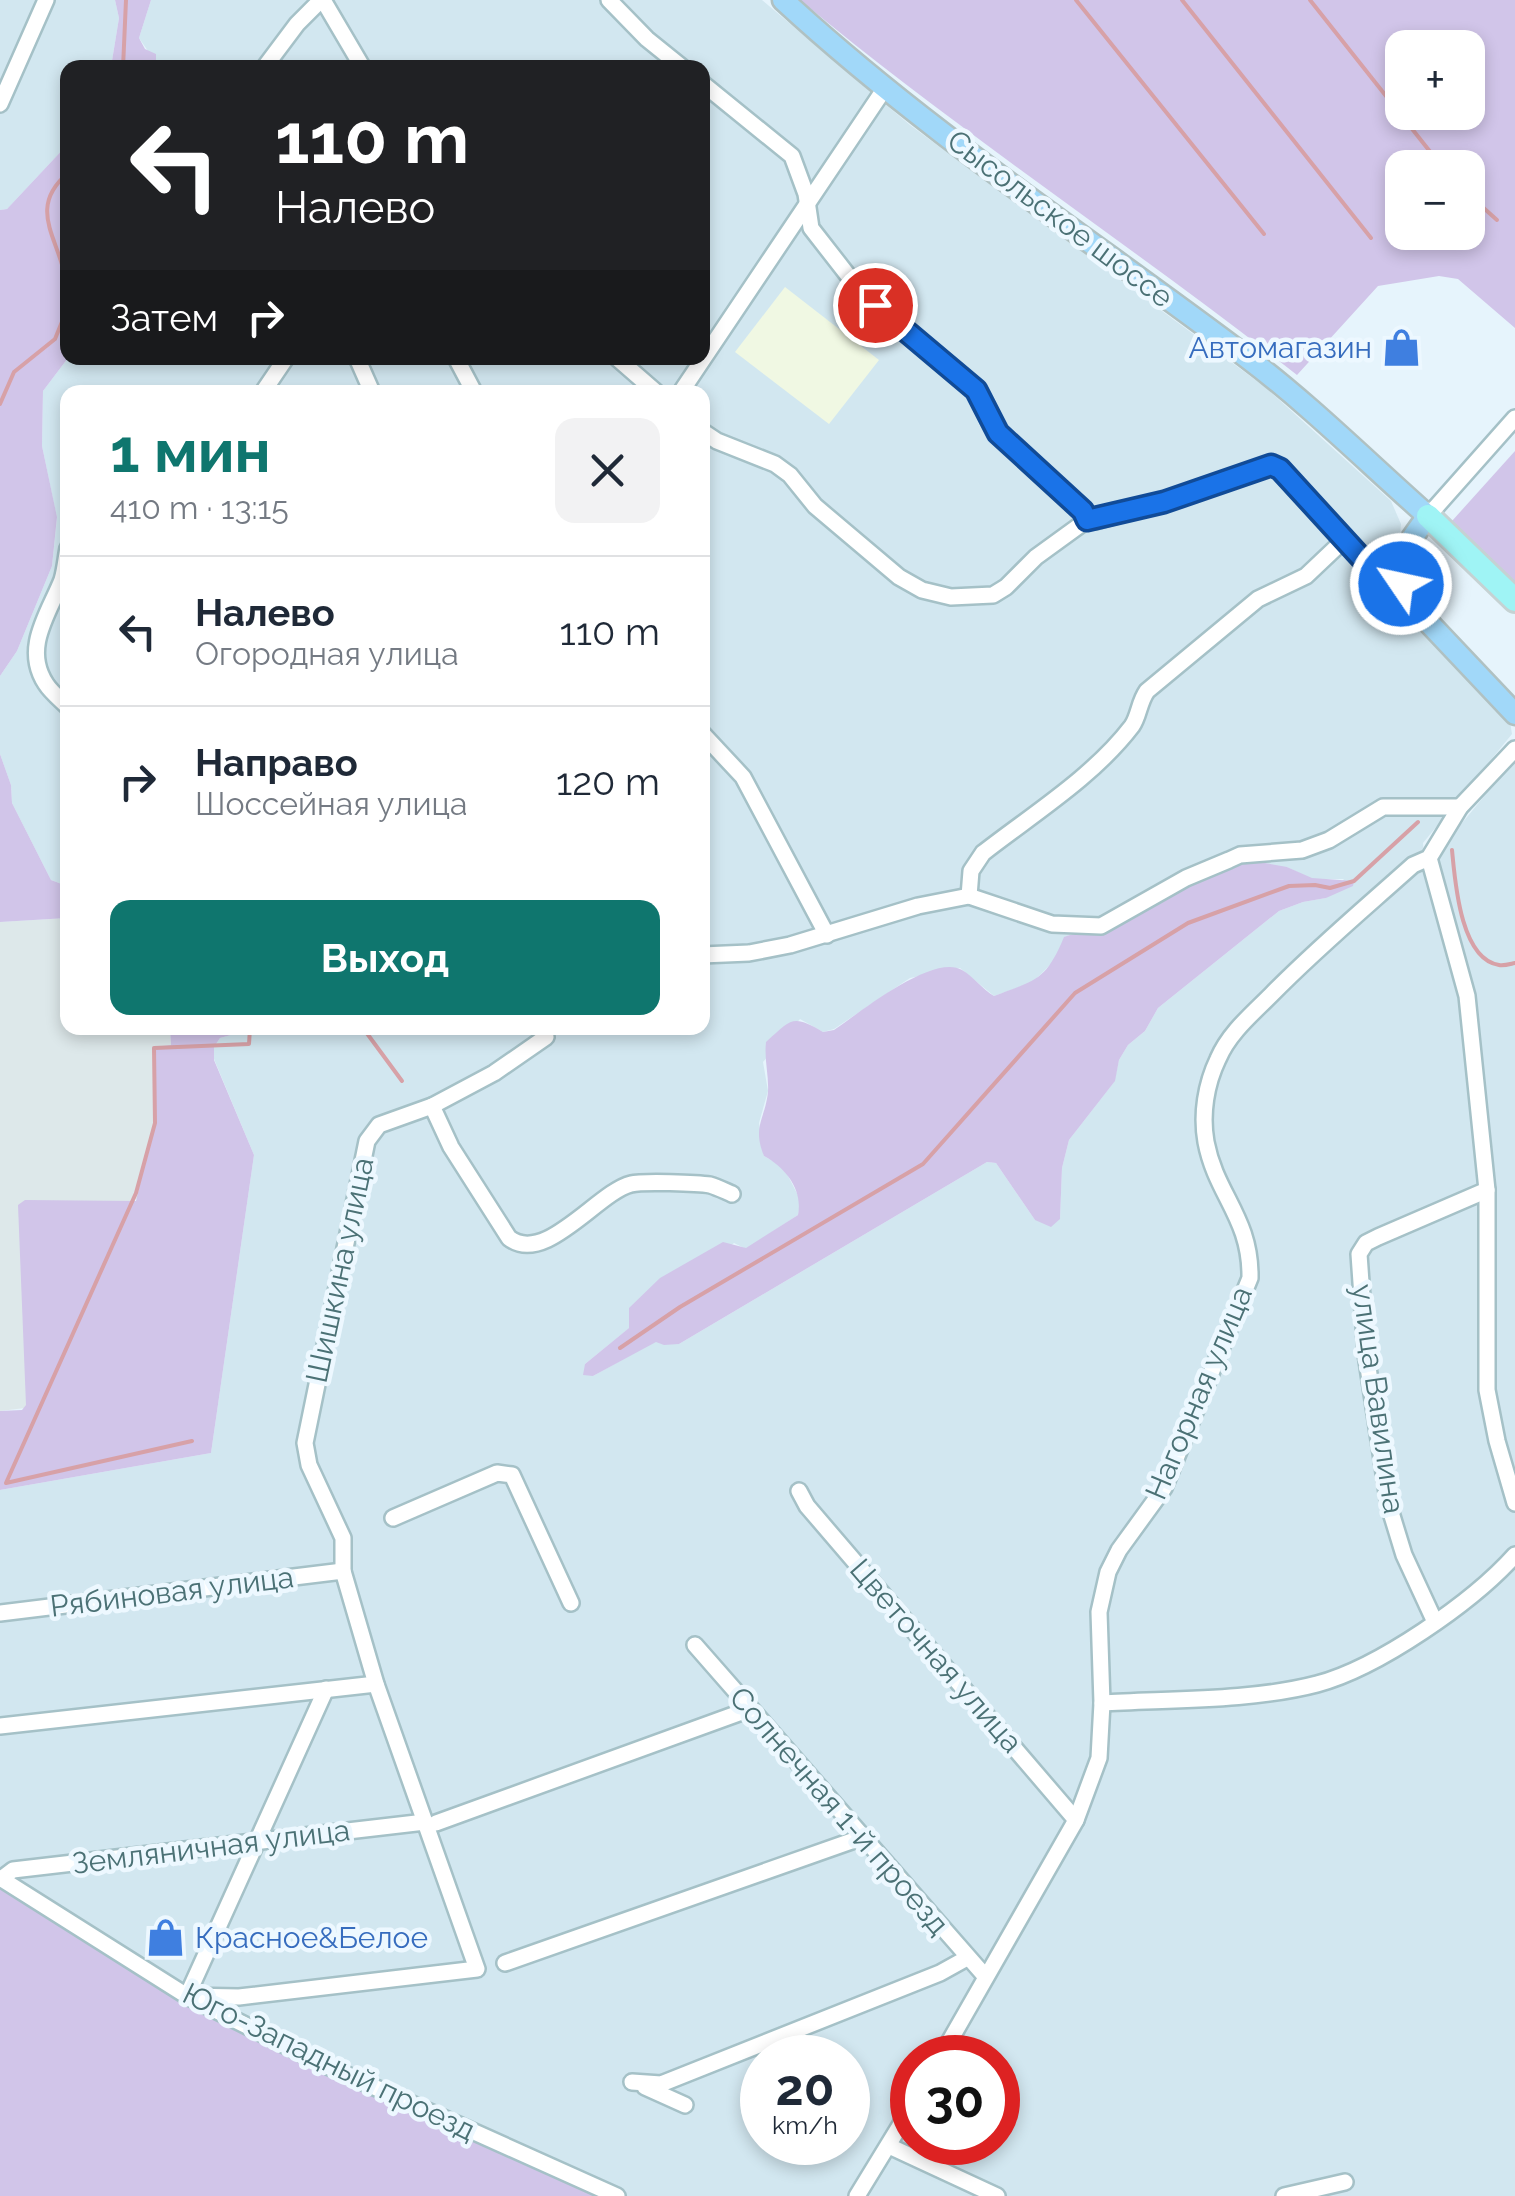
<!DOCTYPE html>
<html lang="ru">
<head>
<meta charset="utf-8">
<style>
	body { margin:0; font-family:Raleway,sans-serif; background:#f2f2f3; color:#1f2937; height:100vh; display:flex; flex-direction:column; font-size:38px; white-space:nowrap }
	* { box-sizing:border-box; margin:0 }
	p { font-size:32px; color:#747a83 }
	.icon { flex:none; width:55px; height:55px; fill:none; stroke:currentColor; stroke-width:2; stroke-linecap:round; stroke-linejoin:round }
	.map { position:relative; flex:1; overflow:hidden }
	.details { position:absolute; left:60px; top:385px; width:650px; height:650px; display:flex; flex-direction:column; background:#fff; border-radius:20px; box-shadow:0 5px 15px #0003 }
	.details>* { flex:none }
	.hud { position:absolute; left:60px; top:60px; width:650px; height:305px; border-radius:20px; box-shadow:0 5px 15px #0003; background:#202124; color:#fff; overflow:hidden }
	.controls { position:absolute; left:1385px; top:30px; display:grid; gap:20px }
	.controls a { display:grid; place-items:center; width:100px; height:100px; border-radius:20px; background:#fff; box-shadow:0 5px 15px #0003; font-size:50px }
	.speed { position:absolute; left:740px; top:2035px; display:flex; gap:20px; font-size:50px; font-weight:700; text-align:center }
	.speed>* { display:grid; place-content:center; width:130px; height:130px; border-radius:50%; background:#fff; box-shadow:0 5px 15px #0003; line-height:1 }
	.speed small { font-size:25px; font-weight:400 }
	.speed .limit { border:15px solid #d22; background:#fff; color:#111 }
	.pin { position:absolute; display:grid; place-items:center; width:85px; height:85px; color:#fff; margin:-42px; border:5px solid #fff; border-radius:50%; box-shadow:0 2px 10px #0007 }
	.me { position:absolute; width:110px; margin:-55px; rotate:304deg; stroke-linejoin:round; filter:drop-shadow(0 0 8px #0008) }
	.turn { display:flex; align-items:center; gap:35px; height:210px; padding:0 50px; font-size:45px }
	.turn .icon { width:130px; height:130px; stroke-width:2.5 }
	.turn b { display:block; font-size:70px; line-height:85px }
	.then { display:flex; align-items:center; height:95px; padding:0 50px; background:#0003; gap:20px; font-size:38px }
	.round { display:grid; place-items:center; flex:none; width:105px; height:105px; border-radius:20px; background:#f2f2f3 }
	.head { display:flex; align-items:center; justify-content:space-between; height:170px; padding:0 50px }
	h1 { font-size:60px; font-weight:700; line-height:75px; color:#0f766e }
	.button { display:flex; gap:20px; margin-top:auto; padding:20px 50px }
	.button a { flex:1; height:115px; border-radius:20px; background:#0f766e; color:#fff; font-size:40px; font-weight:700; line-height:115px; text-align:center }
	ul { padding:0; list-style:none }
	li { display:flex; align-items:center; gap:30px; height:150px; padding:0 50px; border-top:2px solid #e0e1e3 }
	li div { flex:1 }
	li b { display:block; font-size:38px }
	li em { font-style:normal }
	.map>svg:first-child { display:block }
	.residential { fill:#d2e7f0; fill-rule:evenodd }
	.industrial { fill:#dde8ea }
	.education { fill:#f0f8e3 }
	.green { fill:#d1c5e9; fill-rule:evenodd }
	.lines { fill:none; stroke-linecap:round; stroke-linejoin:round }
	.stream { stroke:#d7a1a7; stroke-width:4 }
	.minor-casing { stroke:#a5c1c7; stroke-width:20 }
	.major-casing { stroke:#b0c1c2; stroke-width:25 }
	.highway-casing { stroke:#c5d2d3; stroke-width:28 }
	.minor { stroke:#fff; stroke-width:15 }
	.major { stroke:#a1d8f9; stroke-width:20 }
	.highway { stroke:#9ff4f5; stroke-width:22 }
	.route-casing { stroke:#114b97; stroke-width:25 }
	.route { stroke:#1a73e8; stroke-width:18 }
	.labels { text-anchor:middle; stroke-width:9; stroke-linejoin:round; paint-order:stroke }
	.street-label { font-size:30px; fill:#4b7175; stroke:#edf8ff }
	.shop-label { font-size:30px; fill:#366cbe; stroke:#edf8ff; text-anchor:end }
</style>
</head>
<body>
<div class="map">
<svg width="1515" height="2196" viewBox="0 0 1515 2196">
	<rect width="100%" height="100%" fill="#e6f4fc"/>
	<g class="residential">
		<path d="M0 0H115L119 18 111 67 68 68 67 145 7 209 0 210Z"/>
		<path d="M151 0H762L910 125 1265 387 1391 501 1401 524 1400 535 1386 564 1392 592 1510 722 1512 734 1423 843 1424 857 1435 860 1441 856 1448 840 1515 759V2196H0V1490L211 1453 254 1155 214 1059V1047L220 1038 238 1033 243 1028H702V392H68L67 886 51 880 12 803 11 785 0 754V676L17 651 52 566 57 518 42 446 43 391 68 358H702V68L156 67 157 64 139 38ZM1287 867 1312 879H1344L1326 898 1303 902 1279 911 1158 1008 1145 1031 1128 1045 1119 1060 1114 1082 1069 1140 1062 1168 1060 1219 1035 1220 996 1163 987 1162 679 1344 656 1341 593 1376 585 1364 734 1243 746 1249 798 1215 801 1201 787 1174 778 1164 764 1156 759 1123 768 1091 763 1062 800 1019 823 1032 834 1029 910 978 960 968 994 996 1033 982 1056 959 1065 937 1076 932 1097 934 1142 912ZM762 2058H848V2142H762ZM912 2058H998V2142H912Z"/>
	</g>
	<path class="industrial" d="M67 918 68 1028H170L171 1045 156 1047 153 1051 154 1126 139 1197 130 1203 25 1408 0 1411V922Z"/>
	<path class="education" d="M785 287 879 360 829 424 735 352Z"/>
	<g class="green">
		<path d="M115 0H151L139 38 145 49 156 54V67H111L119 18Z"/>
		<path d="M800 0H1515V328L1458 279 1439 276 1378 286 1297 375C1134 247 960 133 800 0ZM1402 48H1468V112H1402ZM1402 168H1468V232H1402Z"/>
		<path d="M67 145 62 256 68 265V358L43 391 42 446 57 517 52 566 17 651 0 676V210L7 209Z"/>
		<path d="M1515 451V582L1452 521Z"/>
		<path d="M0 754 11 785 12 803 51 880 67 886V918L0 922Z"/>
		<path d="M1259 862 1287 867 1312 878 1354 881 1353 886 1326 898 1303 902 1279 911 1158 1008 1145 1031 1128 1045 1119 1060 1115 1081 1069 1140 1062 1168 1060 1219 1051 1227 1035 1220 996 1163 987 1162 679 1344 664 1345 656 1342 593 1376 583 1375 585 1364 629 1328V1308L660 1278 723 1242 746 1248 798 1215C803 1190 786 1168 764 1156 752 1126 765 1120 768 1092 769 1075 764 1060 766 1042 792 1019 792 1014 823 1032L834 1030C859 1013 933 953 962 970 974 977 982 989 994 996 1037 980 1046 980 1064 937 1077 931 1090 937 1102 932 1137 918 1165 893 1198 877 1217 868 1238 865 1259 862Z"/>
		<path d="M170 1028H243L238 1033 220 1038 214 1047V1060L254 1155 211 1453 0 1490V1411L22 1410 26 1405 18 1205 25 1200 136 1201 154 1126 153 1051 155 1047 171 1045Z"/>
		<path d="M0 1887 187 1999 599 2196H0Z"/>
	</g>
	<g class="lines">
		<g class="stream">
			<path d="M1076 0 1264 234"/>
			<path d="M1182 0 1371 238"/>
			<path d="M1310 0 1443 168"/>
			<path d="M123 68 126 0"/>
			<path d="M68 173C29 206 55 234 64 272 67 282 66 294 68 305"/>
			<path d="M1468 194 1497 220"/>
			<path d="M0 404 14 372 55 339 68 307"/>
			<path d="M1452 850C1455 880 1460 959 1499 965 1504 966 1510 964 1515 963"/>
			<path d="M363 1028 402 1081"/>
			<path d="M620 1348 680 1307 923 1164 1075 993 1188 923 1289 886 1315 885 1330 888 1354 881 1418 822"/>
			<path d="M192 1441 6 1483 136 1193 155 1123 154 1048 249 1044 250 1028"/>
		</g>
		<defs>
			<g id="minor">
				<path d="M323 0 363 68"/>
				<path d="M609 0 647 39 683 68"/>
				<path d="M264 68 297 24 321 0"/>
				<path d="M702 83 792 156 806 194 811 228 857 287 893 323 976 390 998 433 1083 511 1087 520"/>
				<path d="M0 104 46 0"/>
				<path d="M357 358 372 392"/>
				<path d="M456 358 474 392"/>
				<path d="M617 358 656 392"/>
				<path d="M263 392 286 358"/>
				<path d="M681 392 885 88"/>
				<path d="M702 431 717 441 775 464 790 475 815 506 899 577 922 590 951 597 993 595 1006 587 1036 557 1087 520 1095 521 1164 502 1271 465 1280 469 1377 574 1390 583 1401 585"/>
				<path d="M1428 516 1515 418"/>
				<path d="M68 548C66 558 65 570 62 580 49 613 22 648 46 684 51 692 61 700 68 707"/>
				<path d="M702 733 743 777 827 935"/>
				<path d="M1429 858 1467 996 1487 1190V1390L1497 1441 1515 1503"/>
				<path d="M969 896 971 871 983 853C1033 814 1093 777 1132 726 1139 716 1139 702 1147 691L1258 599 1306 576 1344 540"/>
				<path d="M702 955 749 953 790 945 918 906 969 896 1052 924 1101 926 1186 878 1229 860 1240 855 1302 850 1329 840 1383 807H1460"/>
				<path d="M432 1106 451 1147 509 1238C545 1266 598 1192 631 1184 642 1181 698 1183 710 1185 717 1187 725 1191 732 1194"/>
				<path d="M799 1491 807 1506 1076 1820"/>
				<path d="M393 1518 497 1473 512 1475 571 1603"/>
				<path d="M0 1613 343 1571"/>
				<path d="M1435 1622 1404 1555 1389 1506 1366 1354 1359 1254 1366 1243 1378 1237 1487 1190"/>
				<path d="M695 1645 985 1976"/>
				<path d="M326 1689 187 1996 239 1997 477 1969 376 1684 343 1571V1538L309 1465 305 1443 367 1141 379 1125 432 1106 494 1073 546 1037 539 1028"/>
				<path d="M1102 1703C1170 1699 1252 1701 1317 1684 1378 1668 1473 1602 1515 1555"/>
				<path d="M0 1726 376 1684"/>
				<path d="M436 1823 750 1709"/>
				<path d="M0 1878 187 1996 325 2065 617 2196"/>
				<path d="M1 1879 13 1870 425 1822"/>
				<path d="M505 1963 863 1837"/>
				<path d="M940 2058 1076 1820 1099 1758 1102 1703 1099 1612 1108 1572 1119 1550 1164 1488 1250 1278C1251 1218 1216 1195 1206 1142 1201 1114 1206 1084 1218 1059 1229 1033 1252 1014 1271 995 1316 949 1365 908 1413 865L1429 858 1460 807 1515 749"/>
				<path d="M632 2082 661 2084 940 1973 967 1958"/>
				<path d="M645 2087 685 2105"/>
				<path d="M889 2146 997 2196"/>
				<path d="M857 2196 912 2106"/>
				<path d="M1284 2196 1345 2182"/>
			</g>
			<path id="major" d="M783 0C926 132 1090 239 1245 356 1309 404 1368 463 1428 516 1403 550 1390 564 1411 604L1515 714"/>
			<path id="highway" d="M1428 516 1515 600"/>
		</defs>
		<use href="#minor" class="minor-casing"/>
		<use href="#major" class="major-casing"/>
		<use href="#highway" class="highway-casing"/>
		<use href="#minor" class="minor"/>
		<use href="#major" class="major"/>
		<use href="#highway" class="highway"/>
	</g>
	<g class="lines">
		<defs>
			<path id="route" d="M875 305 976 390 998 433 1083 511 1087 520 1164 502 1271 465 1280 469 1376 574 1390 583 1401 584"/>
		</defs>
		<use href="#route" class="route-casing"/>
		<use href="#route" class="route"/>
	</g>
	<defs>
		<symbol id="shop-bare" viewBox="-9 -9 18 18"><path d="M-5-2.5h2.3a2.7 3.5 0 0 1 5.4 0H5L5.5 6h-11ZM-1.5-2.5h3a1.5 2.3 0 0 0-3 0Z" fill="#3f7fe0" stroke="#edf8ff" stroke-width="2.5" paint-order="stroke"/></symbol>
	</defs>
	<g fill-rule="evenodd">
		<use href="#shop-bare" x="1374" y="320" width="55" height="55"/>
		<use href="#shop-bare" x="138" y="1910" width="55" height="55"/>
	</g>
	<g class="labels">
		<g class="street-label">
			<text transform="translate(1060 219) rotate(37)" y="10">Сысольское шоссе</text>
			<text transform="translate(340 1270) rotate(-78)" y="10">Шишкина улица</text>
			<text transform="translate(1199 1393) rotate(-67)" y="10">Нагорная улица</text>
			<text transform="translate(1378 1399) rotate(82)" y="10">улица Вавилина</text>
			<text transform="translate(172 1592) rotate(-7)" y="10">Рябиновая улица</text>
			<text transform="translate(936 1656) rotate(49)" y="10">Цветочная улица</text>
			<text transform="translate(839 1811) rotate(49)" y="10">Солнечная 1-й проезд</text>
			<text transform="translate(211 1847) rotate(-7)" y="10">Земляничная улица</text>
			<text transform="translate(329 2062) rotate(26)" y="10">Юго-Западный проезд</text>
		</g>
		<g class="shop-label">
			<text x="1372" y="358">Автомагазин</text>
			<text x="195" y="1948" text-anchor="start">Красное&amp;Белое</text>
		</g>
	</g>
</svg>
<div class="controls">
<a>+</a>
<a>−</a>
</div>
<div class="speed"><div>20<small>km/h</small></div><div class="limit">30</div></div>
<div class="pin" style="left:875px;top:305px;background:#d93025"><svg class="icon" aria-label="arrive" viewBox="0 0 24 24"><path d="M6 21V4h12l-3 4 3 4H6"/></svg></div>
<svg class="me" style="left:1401px;top:584px" viewBox="-20 -20 40 40"><circle r="17" fill="#1a73e8" stroke="#fff" stroke-width="3"/><path d="M0-11L8 9 0 5-8 9z" fill="#fff"/></svg>
<div class="hud">
<div class="turn"><svg class="icon" aria-label="left" viewBox="0 0 24 24"><path d="M17 20v-9H6M10 6l-5 5 5 5"/></svg><div><b>110 m</b>Налево</div></div>
<div class="then">Затем<svg class="icon" aria-label="right" viewBox="0 0 24 24"><path d="M7 20v-9h11M14 6l5 5-5 5"/></svg></div>
</div>
<section class="details">
<div class="head"><div><h1>1 мин</h1><p>410 m · 13:15</p></div><a class="round"><svg class="icon" aria-label="close" viewBox="0 0 24 24"><path d="M6 6l12 12M18 6L6 18"/></svg></a></div>
<ul>
<li><svg class="icon" aria-label="left" viewBox="0 0 24 24"><path d="M17 20v-9H6M10 6l-5 5 5 5"/></svg><div><b>Налево</b><p>Огородная улица</p></div><em>110 m</em></li>
<li><svg class="icon" aria-label="right" viewBox="0 0 24 24"><path d="M7 20v-9h11M14 6l5 5-5 5"/></svg><div><b>Направо</b><p>Шоссейная улица</p></div><em>120 m</em></li>
</ul>
<div class="button"><a>Выход</a></div>
</section>
</div>
</body>
</html>
